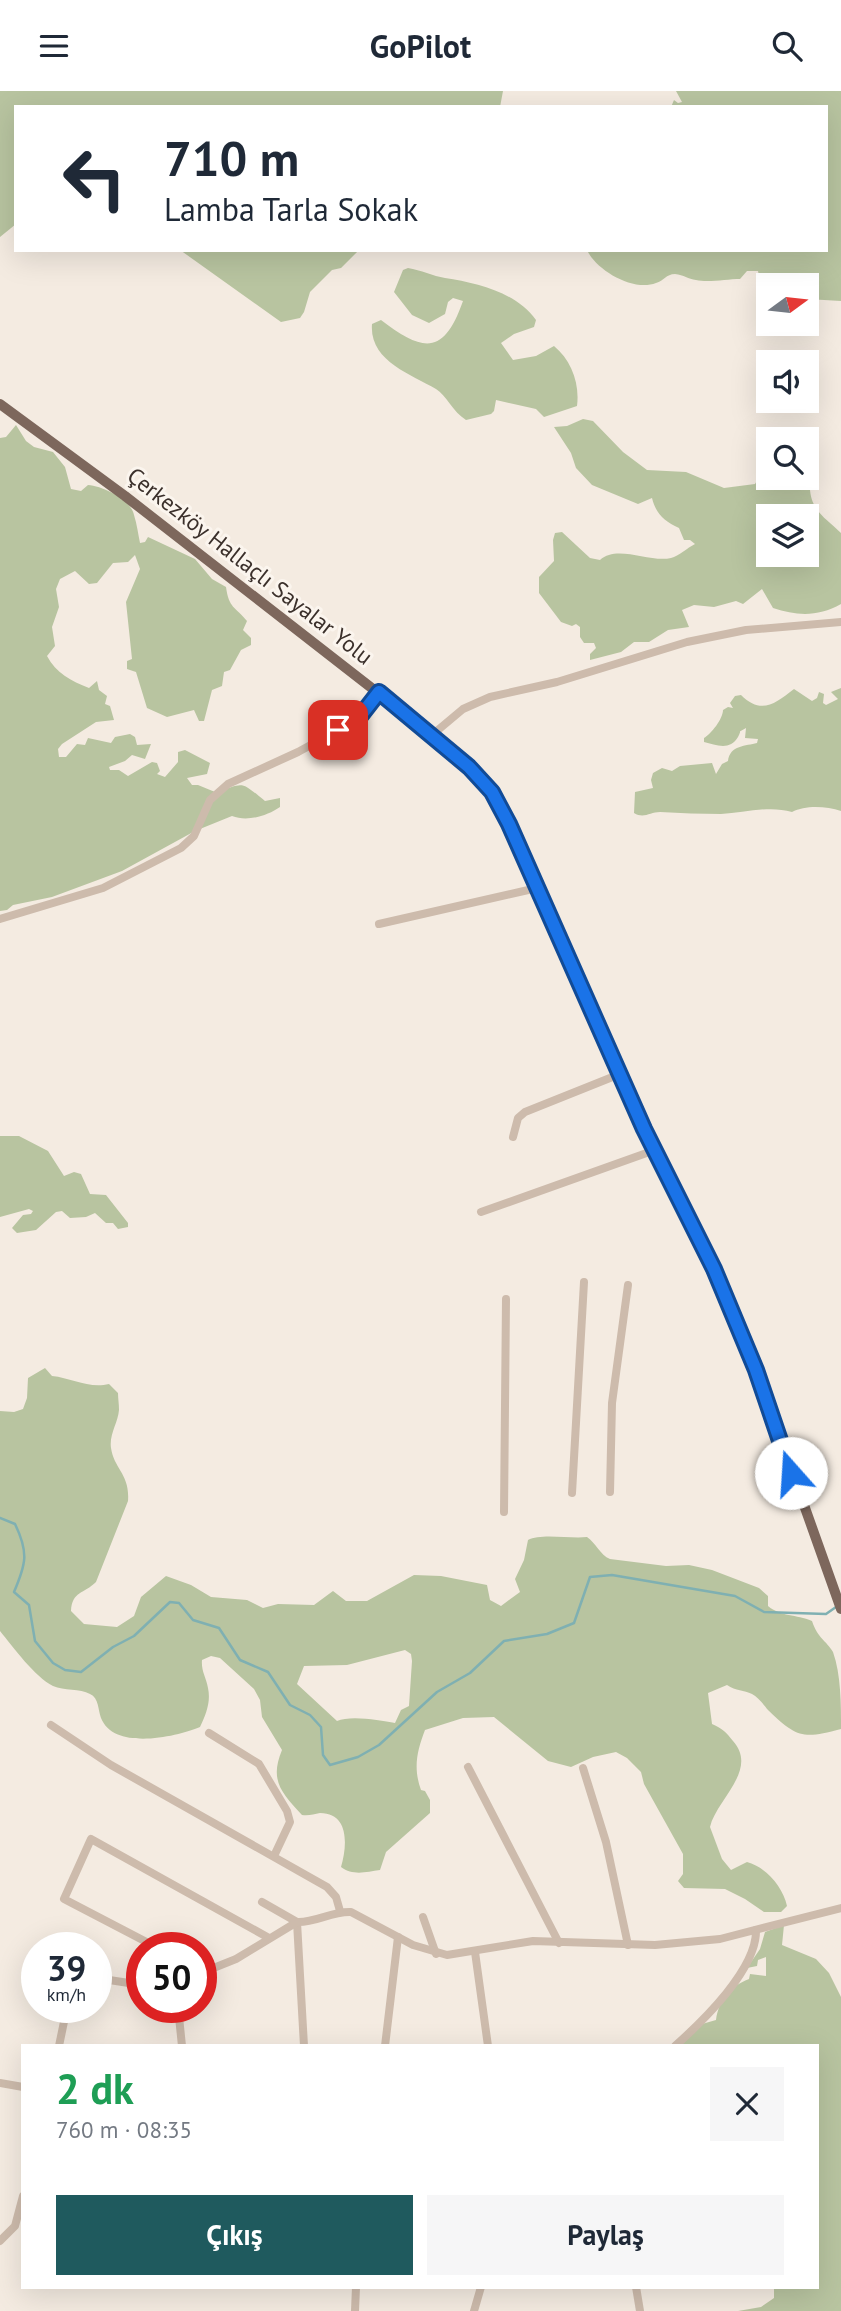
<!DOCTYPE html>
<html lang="tr">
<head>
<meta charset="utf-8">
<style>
	body { margin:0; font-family:"PT Sans",sans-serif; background:#f6f6f7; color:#1f2937; height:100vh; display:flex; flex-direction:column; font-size:26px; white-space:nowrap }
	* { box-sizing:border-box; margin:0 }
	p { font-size:23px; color:#747a83 }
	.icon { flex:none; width:38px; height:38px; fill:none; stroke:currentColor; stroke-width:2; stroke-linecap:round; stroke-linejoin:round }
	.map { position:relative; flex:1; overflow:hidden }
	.panel { position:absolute; left:21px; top:1953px; width:798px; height:245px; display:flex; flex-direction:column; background:#fff; border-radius:0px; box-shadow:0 7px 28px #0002 }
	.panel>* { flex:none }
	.top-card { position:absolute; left:14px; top:14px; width:814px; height:147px; border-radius:0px; box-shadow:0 7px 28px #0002; background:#fff; color:#1f2937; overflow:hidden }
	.needle { width:46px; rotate:75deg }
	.controls { position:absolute; left:756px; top:182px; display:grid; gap:14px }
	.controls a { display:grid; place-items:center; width:63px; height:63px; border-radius:0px; background:#fff; box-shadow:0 7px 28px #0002; font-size:35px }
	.speed { position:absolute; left:21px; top:1841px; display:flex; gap:14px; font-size:35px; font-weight:700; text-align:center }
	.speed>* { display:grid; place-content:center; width:91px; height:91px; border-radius:50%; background:#fff; box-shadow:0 7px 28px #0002; line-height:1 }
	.speed small { font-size:18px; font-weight:400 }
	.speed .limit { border:10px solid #d22; background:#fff; color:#111 }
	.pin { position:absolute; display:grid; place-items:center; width:60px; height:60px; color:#fff; margin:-30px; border-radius:14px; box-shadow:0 4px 10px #0006 }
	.me { position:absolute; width:77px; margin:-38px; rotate:341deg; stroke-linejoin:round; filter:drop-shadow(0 0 5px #0008) }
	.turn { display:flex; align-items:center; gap:24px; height:147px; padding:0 35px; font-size:32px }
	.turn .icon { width:91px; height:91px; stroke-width:2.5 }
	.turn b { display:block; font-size:49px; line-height:60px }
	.round { display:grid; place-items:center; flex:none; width:74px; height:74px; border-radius:0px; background:#f6f6f7 }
	.overview { display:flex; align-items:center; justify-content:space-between; height:119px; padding:0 35px }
	h1 { font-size:42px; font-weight:600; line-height:52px; color:#1e9e55 }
	.action { display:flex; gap:14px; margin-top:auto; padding:14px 35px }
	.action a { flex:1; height:80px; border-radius:0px; background:#1f5a5e; color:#fff; font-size:28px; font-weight:600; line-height:80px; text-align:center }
	.action a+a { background:#f6f6f7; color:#1f2937 }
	header { display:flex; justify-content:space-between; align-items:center; height:91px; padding:0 35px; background:#fff; font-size:32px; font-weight:600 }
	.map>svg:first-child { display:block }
	.green { fill:#b8c4a0; fill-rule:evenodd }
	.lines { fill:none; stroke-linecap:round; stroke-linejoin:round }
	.stream { stroke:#7fb0b2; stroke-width:2.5 }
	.minor { stroke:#cdbbac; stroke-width:8 }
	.major { stroke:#7d675c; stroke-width:10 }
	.route-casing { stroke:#114b97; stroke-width:18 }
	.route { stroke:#1a73e8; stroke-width:12 }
	.labels { text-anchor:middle; stroke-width:6; stroke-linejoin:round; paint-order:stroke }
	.street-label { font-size:23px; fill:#3b302b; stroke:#fbf5ee }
</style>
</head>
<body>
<header><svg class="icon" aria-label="menu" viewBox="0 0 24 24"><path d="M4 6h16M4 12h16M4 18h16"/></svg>GoPilot<svg class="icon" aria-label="search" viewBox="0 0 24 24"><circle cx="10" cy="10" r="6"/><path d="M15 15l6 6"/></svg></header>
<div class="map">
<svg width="841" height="2220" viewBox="0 0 841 2220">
	<rect width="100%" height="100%" fill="#f4ebe1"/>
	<g class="green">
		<path d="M0 0H503L500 16H16V133L0 146Z"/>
		<path d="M676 0H841V210L807 208V194L768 196 760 189 758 180H747L740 188C727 188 708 192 696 189 688 188 684 184 675 183 666 183 664 190 656 192 633 201 596 179 587 159H826V16H671L674 9 678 12 682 11Z"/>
		<path d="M180 159H359L341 177 332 179 310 201 304 221 300 227 281 231Z"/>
		<path d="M408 177C421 179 433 185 445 187 477 192 516 201 536 229L534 236 514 243 501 252 513 269 536 265 554 255C571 269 580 292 577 315L544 326 536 318 496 309 494 320 491 323 466 329C453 321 446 304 436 298 411 283 369 270 372 233L381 229C424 262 444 264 463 210L453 207 448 211 445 223 429 232 412 224 394 201 403 179Z"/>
		<path d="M583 328 593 330 623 361 647 379 686 381 724 397 755 393 759 386 768 381V387H794L810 399C812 421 827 428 841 442V513C818 526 797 525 773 517L762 498 743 513 736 510 714 516 694 514 682 519 689 536 668 539 649 551H634L621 561 590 569V563L596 557 594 552H584L580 546V536L576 533 572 535 561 531 539 502V486L554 470 553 449 555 442 562 441 590 467 600 469C617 453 650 472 671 467 679 465 687 457 695 453L690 449H684L679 437C664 430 656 423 652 407L638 413 592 394 576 377 571 362 554 336 567 335ZM768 425H807V464H768Z"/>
		<path d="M16 334 26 350 34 356 53 361 65 376 71 398 81 400 88 394C102 395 131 408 134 424 137 433 138 443 140 452L145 451 148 446 195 468 212 488 226 496C229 518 235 515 247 530L243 539 251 547V554L241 559 230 579 224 581 222 595 212 599 204 630H199L194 619 167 626 147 617 136 581 127 578V570L132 568 126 511 140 478 135 464 128 471 113 472 97 492 89 493 75 480 60 488 56 498 59 516 52 536 55 555 47 565C56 582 71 590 89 597L97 590 99 599 107 605 105 613 110 615 114 629 96 631 62 653 58 658 59 666H66L77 653 85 654 88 647 111 652 115 646 130 643 135 646 137 654 151 653 145 668 132 664 125 670 109 676 110 679H119L128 685 152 671 157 672 160 680 157 683 165 686 178 671V661L185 659 210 672 207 683 187 687 192 694H198L215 701C246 692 239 689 265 710L280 707V716C267 725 247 731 232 725L195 740 122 780 52 806 13 814 7 819 0 820V347L6 346Z"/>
		<path d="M841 597V720C826 715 805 714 792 721 769 714 744 722 721 723 701 723 681 722 660 721 650 721 644 728 634 722L635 701 653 697 651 689 653 682 662 677 672 680 680 675 712 672 716 683 722 673 728 670C730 654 746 655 757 652L758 648 745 647 746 637C736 643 743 637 738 646 730 660 716 654 704 651V647C711 643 723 628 723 619L728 616 733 617 730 612 735 605 741 604C761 624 775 613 794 598L812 610 817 607 819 601 824 603 823 612 826 614 838 608 831 601Z"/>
		<path d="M0 1045H19L48 1060 64 1085 74 1081 81 1083 90 1103 106 1104 128 1132V1136L118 1138 113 1132H106L95 1122 86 1126 70 1127 62 1120 56 1121 36 1139 17 1142 12 1137 23 1124 31 1123 33 1120 29 1118 0 1126Z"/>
		<path d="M45 1277 52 1285C72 1287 89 1298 109 1293L118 1302C118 1307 119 1313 119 1319 118 1332 109 1343 111 1357 114 1378 130 1383 128 1410L96 1491C84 1503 72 1500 71 1520L84 1533 117 1536 134 1525 141 1506 166 1485 191 1494 211 1506 247 1509 263 1517 278 1513 314 1514 333 1500 346 1510H367L414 1484 441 1485 487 1494 490 1509 501 1515 520 1501 515 1488 524 1469 528 1449C541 1442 570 1448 587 1446 596 1452 600 1464 610 1468L666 1475 689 1474 712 1479 759 1497 768 1505V1515C781 1526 796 1523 812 1530 818 1548 826 1549 833 1561 841 1583 841 1614 841 1638 803 1648 797 1647 768 1619 764 1614 758 1606 752 1603 744 1599 736 1600 727 1594L708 1602 712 1633C723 1638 726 1641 733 1650 759 1679 716 1709 710 1736L722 1768 731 1779 747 1771C766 1776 783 1796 787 1815L781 1821H764L745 1808 725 1798 684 1797 678 1790 683 1783V1763L644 1693 641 1681 627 1667 616 1661 593 1666 571 1676 548 1670 494 1626 463 1627 425 1639C417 1660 413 1677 421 1699L425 1700 430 1709V1722L386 1761 380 1779C366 1781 353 1785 341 1776 347 1756 350 1722 320 1722 314 1723 309 1725 302 1724 282 1702 269 1690 282 1659L262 1626 260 1609 254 1598 220 1567 211 1565 202 1569C201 1580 206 1586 208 1597 211 1611 206 1623 200 1636 176 1646 114 1660 101 1627 98 1619 99 1607 90 1603 80 1597 64 1600 53 1595 35 1586 13 1556 0 1540V1320L14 1321 23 1318 27 1307 28 1287ZM405 1559 411 1563 412 1570 409 1615 401 1619 395 1632C380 1629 350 1624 337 1630L297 1593 304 1575 347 1574Z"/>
		<path d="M784 1834 782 1854 816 1868 829 1882 841 1906V2220H738L761 2216 774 2207V2196H817V1955H677L702 1933 716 1929C719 1909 729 1896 749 1888L750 1883 766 1885V1866L758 1869 757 1875 747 1877 760 1858 765 1841Z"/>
	</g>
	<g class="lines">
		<path class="stream" d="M0 1427 15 1433C29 1462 26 1473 14 1501L29 1514 35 1550 53 1572 65 1579 81 1581 113 1556 134 1545 170 1511 179 1512 193 1529 219 1537 240 1569 268 1581 290 1614 310 1624 321 1636 323 1664 330 1674 358 1666 379 1654 437 1601 470 1582 504 1550 547 1543 574 1532 590 1486 612 1484 735 1505 764 1521 826 1523 836 1516"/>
		<g class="minor">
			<path d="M432 644 463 618 490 606 557 591 687 551 746 539 841 531"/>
			<path d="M0 828 103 797 181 757 194 745 210 709 228 693 298 661 358 628 379 601"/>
			<path d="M379 833 537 797"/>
			<path d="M513 1046 518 1027 525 1021 620 983"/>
			<path d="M481 1121 655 1059"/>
			<path d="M610 1401 612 1312 628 1194"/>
			<path d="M572 1402 584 1191"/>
			<path d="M504 1421 506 1208"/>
			<path d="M51 1634 111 1674 327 1796 336 1806 340 1820"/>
			<path d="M209 1642 259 1673 287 1720 290 1731 274 1765"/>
			<path d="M468 1676 559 1852"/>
			<path d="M583 1677 606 1751 628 1854"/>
			<path d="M262 1811 297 1831 304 1955"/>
			<path d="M423 1826 436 1863"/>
			<path d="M158 1857 64 1808 91 1748 269 1847"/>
			<path d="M475 1861 488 1955"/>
			<path d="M201 1882 236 1868 297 1831C315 1832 332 1820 351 1821L413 1854 447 1864 533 1850 655 1854 720 1848 841 1817"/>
			<path d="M96 1887 142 1894"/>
			<path d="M178 1916 182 1955"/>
			<path d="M59 1955 67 1916"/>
			<path d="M385 1955 398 1846"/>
			<path d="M675 1955C703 1930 757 1878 756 1839"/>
			<path d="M0 1992 23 1996"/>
			<path d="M0 2150 15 2135 23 2105"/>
			<path d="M636 2196 640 2220"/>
			<path d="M355 2220 356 2196"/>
			<path d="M474 2220 481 2196"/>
		</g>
		<path class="major" d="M0 313 125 405 432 644 469 676 492 701 509 733 644 1038 714 1178 756 1279 841 1518"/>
	</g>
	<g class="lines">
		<defs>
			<path id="route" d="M338 639 358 628 379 601 469 676 492 701 509 733 644 1038 714 1178 756 1279 791 1382"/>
		</defs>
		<use href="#route" class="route-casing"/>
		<use href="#route" class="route"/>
	</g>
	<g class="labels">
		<g class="street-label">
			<text transform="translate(250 475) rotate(38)" y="8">Çerkezköy Hallaçlı Sayalar Yolu</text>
		</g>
	</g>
</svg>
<div class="controls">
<a><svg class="needle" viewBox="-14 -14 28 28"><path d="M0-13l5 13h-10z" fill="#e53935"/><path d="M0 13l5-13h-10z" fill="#747a83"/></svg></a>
<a><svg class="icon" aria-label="sound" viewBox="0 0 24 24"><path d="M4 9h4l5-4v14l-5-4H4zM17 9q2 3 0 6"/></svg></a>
<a><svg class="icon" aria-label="search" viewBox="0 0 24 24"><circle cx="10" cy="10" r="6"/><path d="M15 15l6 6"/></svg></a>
<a><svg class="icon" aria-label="layers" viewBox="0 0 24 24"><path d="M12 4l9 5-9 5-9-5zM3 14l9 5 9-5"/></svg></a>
</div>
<div class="speed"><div>39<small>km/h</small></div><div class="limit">50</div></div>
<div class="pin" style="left:338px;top:639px;background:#d93025"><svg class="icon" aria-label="arrive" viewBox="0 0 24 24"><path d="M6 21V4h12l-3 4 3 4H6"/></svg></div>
<svg class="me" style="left:791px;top:1382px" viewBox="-20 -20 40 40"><circle r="19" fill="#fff"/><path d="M0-13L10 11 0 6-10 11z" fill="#1a73e8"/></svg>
<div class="top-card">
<div class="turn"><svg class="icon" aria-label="left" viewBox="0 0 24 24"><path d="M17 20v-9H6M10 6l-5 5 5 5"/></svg><div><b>710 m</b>Lamba Tarla Sokak</div></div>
</div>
<section class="panel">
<div class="overview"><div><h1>2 dk</h1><p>760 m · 08:35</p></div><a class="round"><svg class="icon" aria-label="close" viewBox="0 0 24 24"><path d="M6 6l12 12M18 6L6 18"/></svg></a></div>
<div class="action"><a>Çıkış</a><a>Paylaş</a></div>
</section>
</div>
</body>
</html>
